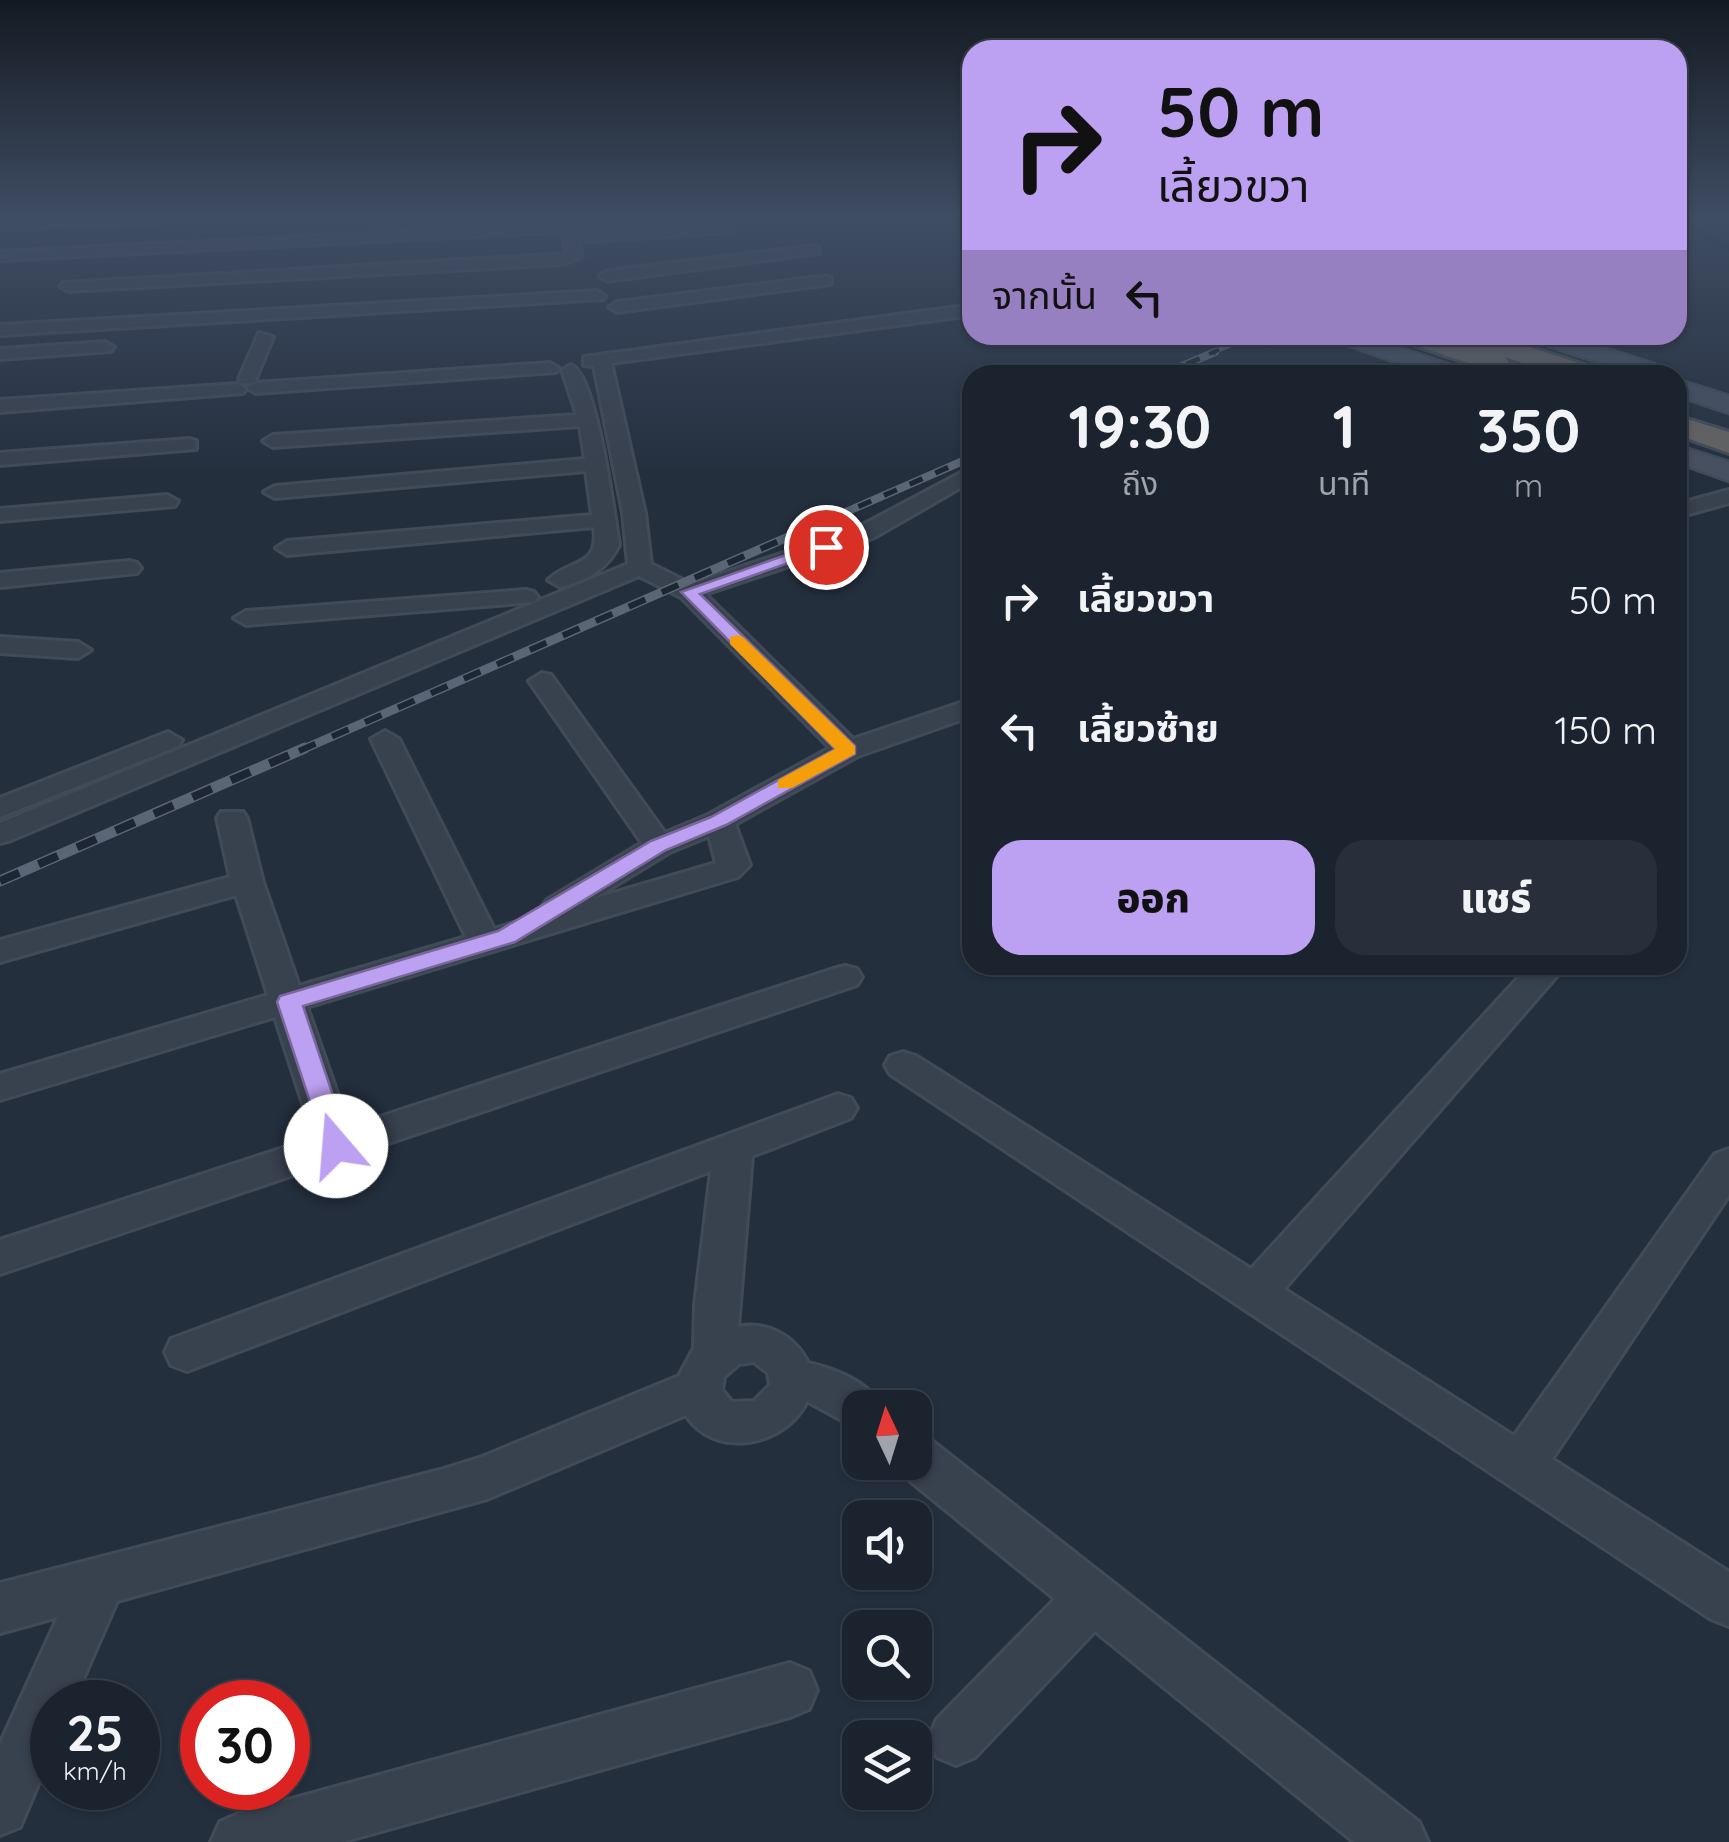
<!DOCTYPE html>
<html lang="th">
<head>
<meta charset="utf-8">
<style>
	body { margin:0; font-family:Quicksand,"Noto Sans Thai",sans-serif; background:#282f3a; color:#f1f3f6; height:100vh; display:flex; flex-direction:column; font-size:38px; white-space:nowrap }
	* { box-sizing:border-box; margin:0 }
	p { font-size:32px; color:#a0a4aa }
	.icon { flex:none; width:55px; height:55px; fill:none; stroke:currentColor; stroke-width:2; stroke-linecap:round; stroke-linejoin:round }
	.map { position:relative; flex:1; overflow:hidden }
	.sheet { position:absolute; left:962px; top:365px; width:725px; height:610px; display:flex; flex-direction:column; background:#1b232e; border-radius:30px; box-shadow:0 2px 8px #0004,0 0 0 2px #39404a }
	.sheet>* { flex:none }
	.banner { position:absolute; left:962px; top:40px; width:725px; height:305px; border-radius:30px; box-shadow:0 2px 8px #0004,0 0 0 2px #39404a; background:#bca0f2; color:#111; overflow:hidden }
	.needle { width:65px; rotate:356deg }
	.tools { position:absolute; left:842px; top:1390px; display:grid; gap:20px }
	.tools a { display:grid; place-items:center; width:90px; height:90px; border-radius:20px; background:#1b232e; box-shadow:0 2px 8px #0004,0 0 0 2px #39404a; font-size:50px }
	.speed { position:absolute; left:30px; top:1680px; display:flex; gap:20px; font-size:50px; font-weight:700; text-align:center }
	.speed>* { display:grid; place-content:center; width:130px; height:130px; border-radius:50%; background:#1b232e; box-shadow:0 2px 8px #0004,0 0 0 2px #39404a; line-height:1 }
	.speed small { font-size:25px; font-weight:400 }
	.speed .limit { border:15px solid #d22; background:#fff; color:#111 }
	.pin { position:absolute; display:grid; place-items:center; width:85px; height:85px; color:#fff; margin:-42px; border:5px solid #fff; border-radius:50%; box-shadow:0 2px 10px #0007 }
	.me { position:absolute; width:110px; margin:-55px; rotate:342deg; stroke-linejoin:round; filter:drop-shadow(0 0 8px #0008) }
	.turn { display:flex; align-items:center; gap:35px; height:210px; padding:0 30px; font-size:45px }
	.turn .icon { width:130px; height:130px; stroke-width:2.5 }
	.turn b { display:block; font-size:70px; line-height:85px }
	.then { display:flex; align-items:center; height:95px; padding:0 30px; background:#0003; gap:20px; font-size:38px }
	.eta { display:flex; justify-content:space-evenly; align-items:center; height:170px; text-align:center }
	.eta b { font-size:60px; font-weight:800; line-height:70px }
	.primary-button { display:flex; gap:20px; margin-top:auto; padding:20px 30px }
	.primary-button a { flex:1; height:115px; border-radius:30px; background:#bca0f2; color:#111; font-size:40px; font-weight:800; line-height:115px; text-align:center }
	.primary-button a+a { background:#282f3a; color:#f1f3f6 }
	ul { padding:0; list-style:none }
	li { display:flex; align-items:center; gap:30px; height:130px; padding:0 30px }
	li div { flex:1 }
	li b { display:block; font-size:38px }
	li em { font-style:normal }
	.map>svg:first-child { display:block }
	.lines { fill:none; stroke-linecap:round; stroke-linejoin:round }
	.canal { fill:#17263c; fill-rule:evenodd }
	.minor-casing { stroke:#414a57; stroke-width:6 }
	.secondary-casing { stroke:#414a57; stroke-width:5 }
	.trunk-casing { stroke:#434c59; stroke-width:6 }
	.minor { fill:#38414e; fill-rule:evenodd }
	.secondary { fill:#465061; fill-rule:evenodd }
	.trunk { fill:#656462; fill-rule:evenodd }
	.rail-far3-casing { stroke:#5a6575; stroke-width:5 }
	.rail-far2-casing { stroke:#5a6575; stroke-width:8 }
	.rail-far1-casing { stroke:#5a6575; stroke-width:9 }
	.rail-casing { stroke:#5a6575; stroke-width:11 }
	.rail-far3 { stroke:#1d2633; stroke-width:4; stroke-dasharray:11; stroke-linecap:butt }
	.rail-far2 { stroke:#1d2633; stroke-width:5; stroke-dasharray:14; stroke-linecap:butt }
	.rail-far1 { stroke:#1d2633; stroke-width:6; stroke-dasharray:18; stroke-linecap:butt }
	.rail { stroke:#1d2633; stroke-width:8; stroke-dasharray:21; stroke-linecap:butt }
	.route { fill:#bca0f2; stroke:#7a689d; stroke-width:2.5 }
	.slow { fill:#f59e0b }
</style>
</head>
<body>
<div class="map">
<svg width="1729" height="1842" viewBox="0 0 1729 1842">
	<rect width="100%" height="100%" fill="#242f3e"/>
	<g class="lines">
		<path class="canal" d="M1678 216 1729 243V253L1678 225Z"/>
		<defs>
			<g id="minor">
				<path d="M122 216H212L205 220 0 229V221Z"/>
				<path d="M553 224 573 228 576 233 729 224 736 228 729 232 578 242 582 256 564 264 68 291 60 286 63 283 567 254 562 234 553 232 0 260V252Z"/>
				<path d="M814 246 819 247V253L607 281 599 276 607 271Z"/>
				<path d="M826 276 831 278V284L617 312 609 307 617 302Z"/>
				<path d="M597 291 605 296 603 299 0 335V325Z"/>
				<path d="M972 305V315L611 363 645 513 651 564 691 584 857 528 972 467V481L873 538 705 594 853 739 972 699V716L858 756 735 824 750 865 738 877 307 1007 349 1127 833 969 845 966 857 969 862 977 857 985 0 1274V1240L314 1138 275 1017 0 1100V1074L268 995 236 895 0 962V940L230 877 217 818 221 812H243L247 818 263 882 299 986 466 937 371 739 385 731 399 739 494 929 546 913 542 907 547 900 642 843 529 681 542 673 551 675 665 833 708 815 830 748 681 597 639 576 11 840 0 843V823L628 564 623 513 594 366 584 365V357ZM709 836 716 863 593 899 670 852Z"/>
				<path d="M259 333 273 337 254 383H242L239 379Z"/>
				<path d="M105 342 114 347 111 351 0 359V349Z"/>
				<path d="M550 363 559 368 556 372 256 393 247 388 256 383Z"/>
				<path d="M571 365C597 375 614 514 619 545 608 569 585 581 560 587L548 580C570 558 600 569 594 527L287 555 276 548 287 541 592 515 586 471 275 498 264 492 275 486 585 459 580 426 273 447 263 441 273 435 577 415 562 370Z"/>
				<path d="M1257 366 1276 375H1251L1248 371Z"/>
				<path d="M237 384 246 389 243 393 0 412V400Z"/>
				<path d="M189 439 196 441V449L0 465V453Z"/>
				<path d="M1729 490V503L1678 517V504Z"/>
				<path d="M167 495 178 501 175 506 0 521V509Z"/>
				<path d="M129 561 137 563 141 568 137 573 0 587V573Z"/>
				<path d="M526 590 534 592 538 597 534 602 246 625 234 618 246 611Z"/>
				<path d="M0 637 78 642 91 650 78 658 0 653Z"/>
				<path d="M168 732 182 740 178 746 0 817V798Z"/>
				<path d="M1530 965H1559L1562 970 1284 1289 1514 1436 1715 1154 1729 1149V1195L1552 1459 1729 1572V1626L1711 1619 890 1074 885 1065 890 1056 903 1052 916 1056 1251 1269Z"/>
				<path d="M838 1094 851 1098 857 1108 851 1118 752 1156 738 1327C767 1321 795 1336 808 1363 834 1369 870 1382 882 1408H860V1430L807 1401C786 1446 715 1460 686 1415L487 1499 117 1601 73 1702H52V1751L20 1827 0 1835V1744L58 1617 0 1633V1583L440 1470 482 1457 679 1376 694 1348 695 1305 711 1171 187 1371 171 1365 165 1352 171 1339ZM754 1362 768 1373 770 1385 754 1401 732 1402 722 1390 724 1377 739 1364Z"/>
				<path d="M915 1435 932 1441 1419 1822 1428 1842H1354L1095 1631 975 1757 956 1765 937 1757 929 1738 937 1719 1055 1599 898 1471 895 1462H915Z"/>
				<path d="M790 1663 809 1671 817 1690 809 1709 790 1717 342 1842H211L220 1822 240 1813Z"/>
			</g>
			<g id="secondary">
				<path d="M1330 335H1364L1464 370 1467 375H1432L1334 340Z"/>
				<path d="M1527 335H1563L1672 370 1675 375H1638L1531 340Z"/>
				<path d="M1678 380 1729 396V413L1678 396Z"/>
				<path d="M1678 446 1729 462V481L1678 463Z"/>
			</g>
			<g id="trunk">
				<path d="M1398 335H1439L1466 344 1452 335H1493L1597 369 1601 375H1558L1505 357 1509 363 1505 369 1495 372 1402 341Z"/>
				<path d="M1678 416 1729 432V453L1678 435Z"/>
			</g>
		</defs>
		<use href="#minor" class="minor-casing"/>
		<use href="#secondary" class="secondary-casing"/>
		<use href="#trunk" class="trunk-casing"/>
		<use href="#minor" class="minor"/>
		<use href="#secondary" class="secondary"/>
		<use href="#trunk" class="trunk"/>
		<defs>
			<path id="rail-far3" d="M1209 354 1254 335"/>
			<g id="rail-far2">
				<path d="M1161 375 1215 352"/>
				<path d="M807 529 972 457"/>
			</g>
			<path id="rail-far1" d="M299 751 813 526"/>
			<path id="rail" d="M0 881 305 748"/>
		</defs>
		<use href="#rail-far3" class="rail-far3-casing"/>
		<use href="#rail-far2" class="rail-far2-casing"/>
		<use href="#rail-far1" class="rail-far1-casing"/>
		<use href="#rail" class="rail-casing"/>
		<use href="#rail-far3" class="rail-far3"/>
		<use href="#rail-far2" class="rail-far2"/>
		<use href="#rail-far1" class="rail-far1"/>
		<use href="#rail" class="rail"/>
	</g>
	<linearGradient id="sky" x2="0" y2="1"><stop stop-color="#141a22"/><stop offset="0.46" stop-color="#3f4d63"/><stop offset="1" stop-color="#3f4d63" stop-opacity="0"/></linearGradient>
	<rect width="1729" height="473" fill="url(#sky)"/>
	<path class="route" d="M820 543 834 547 700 594 855 746V754L726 825 666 850 515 942 303 1006 350 1146 346 1153H327L277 1002 280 996 498 931 651 841 711 817 835 749 681 592Z"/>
	<path class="slow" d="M737 635 743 637 855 746V754L792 788H778V780L835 749 730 644V637Z"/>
</svg>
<div class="tools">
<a><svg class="needle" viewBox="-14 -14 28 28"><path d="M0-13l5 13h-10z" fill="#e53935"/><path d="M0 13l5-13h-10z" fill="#a0a4aa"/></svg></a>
<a><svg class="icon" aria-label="sound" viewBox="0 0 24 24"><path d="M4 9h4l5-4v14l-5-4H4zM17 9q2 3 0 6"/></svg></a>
<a><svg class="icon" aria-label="search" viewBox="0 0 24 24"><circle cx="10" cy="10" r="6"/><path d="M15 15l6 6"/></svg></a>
<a><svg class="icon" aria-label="layers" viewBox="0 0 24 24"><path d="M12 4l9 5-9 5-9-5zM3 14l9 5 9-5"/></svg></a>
</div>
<div class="speed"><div>25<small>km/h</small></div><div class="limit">30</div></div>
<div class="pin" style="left:826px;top:547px;background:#d93025"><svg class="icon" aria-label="arrive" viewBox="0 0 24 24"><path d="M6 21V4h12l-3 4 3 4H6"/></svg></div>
<svg class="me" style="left:336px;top:1146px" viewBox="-20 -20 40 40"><circle r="19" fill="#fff"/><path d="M0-13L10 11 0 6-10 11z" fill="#bca0f2"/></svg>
<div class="banner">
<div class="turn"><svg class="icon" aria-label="right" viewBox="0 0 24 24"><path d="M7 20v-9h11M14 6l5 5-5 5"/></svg><div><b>50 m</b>เลี้ยวขวา</div></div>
<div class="then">จากนั้น<svg class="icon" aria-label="left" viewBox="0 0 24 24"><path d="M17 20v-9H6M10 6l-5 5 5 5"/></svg></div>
</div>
<section class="sheet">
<div class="eta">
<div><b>19:30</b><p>ถึง</p></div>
<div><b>1</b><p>นาที</p></div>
<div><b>350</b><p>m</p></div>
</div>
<ul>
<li><svg class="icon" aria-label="right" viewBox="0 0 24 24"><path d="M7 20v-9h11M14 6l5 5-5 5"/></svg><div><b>เลี้ยวขวา</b></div><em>50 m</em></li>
<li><svg class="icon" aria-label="left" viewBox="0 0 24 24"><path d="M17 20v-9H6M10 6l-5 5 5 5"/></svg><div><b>เลี้ยวซ้าย</b></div><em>150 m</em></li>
</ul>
<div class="primary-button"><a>ออก</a><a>แชร์</a></div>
</section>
</div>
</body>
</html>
